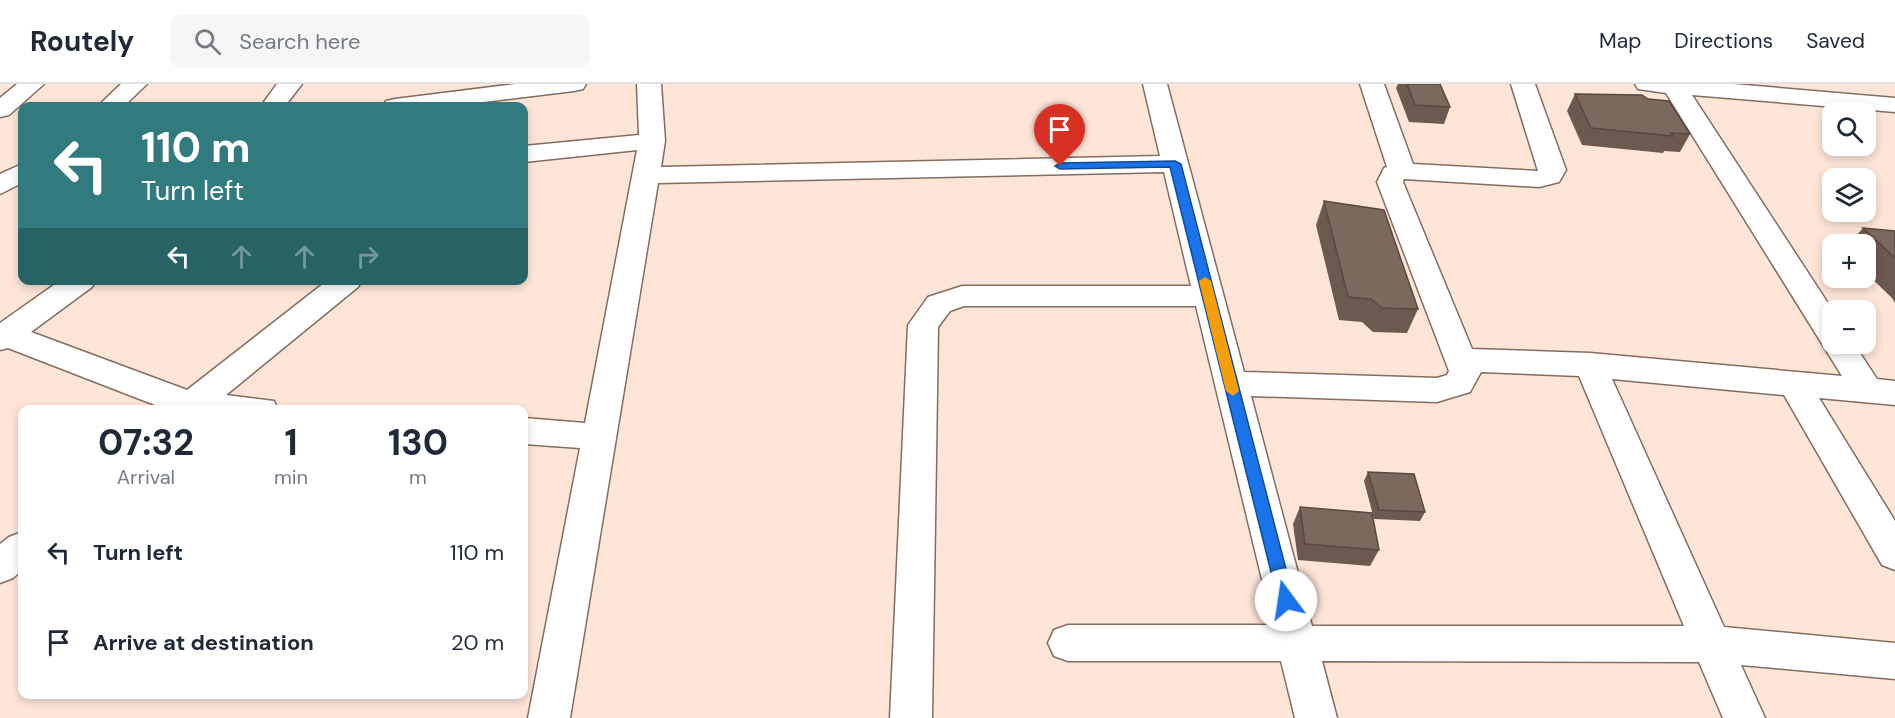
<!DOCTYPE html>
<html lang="en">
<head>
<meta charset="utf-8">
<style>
	body { margin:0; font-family:"DM Sans",sans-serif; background:#f6f6f7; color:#1f2937; height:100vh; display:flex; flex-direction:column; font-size:22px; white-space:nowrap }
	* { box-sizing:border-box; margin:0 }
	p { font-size:20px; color:#747a83 }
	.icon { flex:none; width:33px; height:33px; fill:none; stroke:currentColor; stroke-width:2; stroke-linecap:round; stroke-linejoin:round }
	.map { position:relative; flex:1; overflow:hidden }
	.drawer { position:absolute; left:18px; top:321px; width:510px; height:294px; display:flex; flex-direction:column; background:#fff; border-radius:12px; box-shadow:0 3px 9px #0003 }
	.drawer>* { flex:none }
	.hud { position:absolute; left:18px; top:18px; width:510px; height:183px; border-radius:12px; box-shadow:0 3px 9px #0003; background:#317b7f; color:#fff; overflow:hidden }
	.buttons { position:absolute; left:1822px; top:18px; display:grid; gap:12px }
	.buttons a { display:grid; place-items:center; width:54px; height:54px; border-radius:12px; background:#fff; box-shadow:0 3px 9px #0003; font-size:30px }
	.pin { position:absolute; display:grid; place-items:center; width:51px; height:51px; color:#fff; margin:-62px -26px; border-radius:50% 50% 50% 0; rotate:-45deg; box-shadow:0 0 6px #0007 }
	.pin .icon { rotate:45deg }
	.me { position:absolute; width:66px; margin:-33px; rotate:346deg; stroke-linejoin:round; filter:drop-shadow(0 0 4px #0008) }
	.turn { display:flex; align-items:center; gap:21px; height:126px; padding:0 24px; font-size:27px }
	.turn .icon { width:78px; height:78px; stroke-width:2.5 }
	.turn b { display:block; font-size:42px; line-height:51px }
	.lanes { display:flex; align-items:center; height:57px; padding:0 24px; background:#0003; justify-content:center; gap:30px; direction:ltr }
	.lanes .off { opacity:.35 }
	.eta { display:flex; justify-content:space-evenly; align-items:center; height:102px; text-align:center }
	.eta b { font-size:36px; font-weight:700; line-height:42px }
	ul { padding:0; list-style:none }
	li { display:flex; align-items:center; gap:18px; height:90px; padding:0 24px }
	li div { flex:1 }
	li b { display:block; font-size:22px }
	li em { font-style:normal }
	header { display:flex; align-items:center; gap:36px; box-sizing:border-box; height:84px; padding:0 30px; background:#fff; border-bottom:2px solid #e0e1e3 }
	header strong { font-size:28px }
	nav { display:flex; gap:33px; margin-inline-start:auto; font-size:21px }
	.search { width:420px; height:54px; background:#f6f6f7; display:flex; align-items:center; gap:15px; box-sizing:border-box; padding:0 21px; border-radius:12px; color:#747a83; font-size:22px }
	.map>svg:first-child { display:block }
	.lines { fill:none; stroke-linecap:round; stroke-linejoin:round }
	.minor-casing { stroke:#826d61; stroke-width:3 }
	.minor { fill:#fff; fill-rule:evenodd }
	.wall { fill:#6c5950 }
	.building { fill:#7d685d; stroke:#584941; stroke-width:1.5 }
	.route { fill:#1a73e8; stroke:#114b97; stroke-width:1.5 }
	.slow { fill:#f59e0b }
</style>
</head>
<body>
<header>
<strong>Routely</strong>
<div class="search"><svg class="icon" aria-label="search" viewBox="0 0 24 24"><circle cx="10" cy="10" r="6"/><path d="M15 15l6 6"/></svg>Search here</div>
<nav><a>Map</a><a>Directions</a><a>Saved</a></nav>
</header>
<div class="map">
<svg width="1895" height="634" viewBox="0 0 1895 634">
	<rect width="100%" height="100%" fill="#fee5d8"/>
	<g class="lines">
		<defs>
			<g id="minor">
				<path d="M17 0H44L9 31 0 33V14Z"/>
				<path d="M121 0H147L124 22H98Z"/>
				<path d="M277 0H302L285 22H261Z"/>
				<path d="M515 0H586L583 5 574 7 451 22H383L386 17 395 15Z"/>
				<path d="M637 0H661L665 57 661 83 1160 72 1143 0H1167L1244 288 1437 294 1447 291 1449 287 1377 98 1384 84 1387 83 1360 0H1384L1413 80 1538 87 1511 0H1535L1566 86 1559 98 1539 103 1404 95 1403 98 1472 265 1590 269 1842 292 1666 9 1638 5 1635 0H1733L1895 14V28L1692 11 1833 227V260H1854L1877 295 1895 297V321L1819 314 1895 437V486L1882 481 1784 311 1612 295 1724 543 1895 559V595L1741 581 1765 634H1723L1699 578 1322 577 1337 634H1295L1281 577H1068L1054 572 1048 559 1054 546 1068 541H1273L1196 222H964L950 227 938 243 932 634H890L908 241 928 213 962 202H1191L1164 88 658 99 570 634H528L580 364 524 360V334L585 339 637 66 524 78V62L639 51ZM1481 288 1579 292 1684 542H1312L1251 312 1437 318 1470 308Z"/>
				<path d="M22 80V99L0 110V90Z"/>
				<path d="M61 196H96L92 203 31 248 187 306 328 196H362L358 203 226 311 274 317 278 326H168L8 264 0 266V239Z"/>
				<path d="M22 448V486L13 494 0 499V460L9 453Z"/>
			</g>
		</defs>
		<use href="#minor" class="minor-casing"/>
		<use href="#minor" class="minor"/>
	</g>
	<g class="wall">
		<path d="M1398 0H1440L1450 23 1444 40 1409 38 1396 4Z"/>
		<path d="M1575 10 1690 50 1680 68 1664 67 1663 69 1582 61 1567 27Z"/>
		<path d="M1324 117 1418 225 1407 249 1373 248 1362 238 1339 236 1316 141Z"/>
		<path d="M1863 144 1895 147V219L1892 214 1866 189V160H1849Z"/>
		<path d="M1368 388 1425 428 1420 437 1374 435 1364 397Z"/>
		<path d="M1300 423 1379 466 1370 482 1298 476 1293 440Z"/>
	</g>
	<g class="building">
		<path d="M1407 0H1440L1450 23 1415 21Z"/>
		<path d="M1575 10 1642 11 1648 15 1669 17 1690 50 1671 49 1673 52 1591 44Z"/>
		<path d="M1324 117 1384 126 1418 225 1382 224 1371 215 1348 213Z"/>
		<path d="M1863 144 1895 147V174Z"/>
		<path d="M1368 388 1414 390 1425 428 1379 426Z"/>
		<path d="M1300 423 1372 429 1379 466 1305 460Z"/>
	</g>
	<path class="route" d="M1175 77 1181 80 1294 516 1291 521H1280L1278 516 1170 83 1060 85 1055 82 1060 79Z"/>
	<path class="slow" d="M1205 193 1211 197 1239 307 1233 312 1226 307 1199 197Z"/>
</svg>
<div class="buttons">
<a><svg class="icon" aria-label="search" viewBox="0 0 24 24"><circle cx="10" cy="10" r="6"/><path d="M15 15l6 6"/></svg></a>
<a><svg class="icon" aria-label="layers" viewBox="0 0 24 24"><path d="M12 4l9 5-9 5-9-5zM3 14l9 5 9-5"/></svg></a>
<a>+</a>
<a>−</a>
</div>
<div class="pin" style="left:1060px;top:82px;background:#d93025"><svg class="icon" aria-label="arrive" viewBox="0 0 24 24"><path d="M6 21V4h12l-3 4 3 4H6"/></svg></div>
<svg class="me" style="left:1286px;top:516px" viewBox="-20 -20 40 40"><circle r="19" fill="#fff"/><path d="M0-13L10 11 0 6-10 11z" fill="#1a73e8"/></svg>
<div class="hud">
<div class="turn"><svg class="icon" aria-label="left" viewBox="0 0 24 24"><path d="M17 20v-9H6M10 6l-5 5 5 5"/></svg><div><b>110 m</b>Turn left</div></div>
<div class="lanes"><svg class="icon" aria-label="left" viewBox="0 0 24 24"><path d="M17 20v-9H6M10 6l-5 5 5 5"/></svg><svg class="icon off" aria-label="ahead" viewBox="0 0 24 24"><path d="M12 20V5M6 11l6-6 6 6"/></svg><svg class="icon off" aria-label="ahead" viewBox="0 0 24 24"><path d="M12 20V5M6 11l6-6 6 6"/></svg><svg class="icon off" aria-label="right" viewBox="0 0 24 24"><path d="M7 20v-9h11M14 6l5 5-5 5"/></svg></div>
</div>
<section class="drawer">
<div class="eta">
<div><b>07:32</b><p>Arrival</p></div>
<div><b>1</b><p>min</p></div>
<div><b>130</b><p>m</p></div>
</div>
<ul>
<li><svg class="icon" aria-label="left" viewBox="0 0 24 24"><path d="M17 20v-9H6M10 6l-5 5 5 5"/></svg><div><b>Turn left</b></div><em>110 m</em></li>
<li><svg class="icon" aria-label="arrive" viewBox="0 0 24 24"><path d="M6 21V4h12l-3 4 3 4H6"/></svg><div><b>Arrive at destination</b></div><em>20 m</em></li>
</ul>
</section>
</div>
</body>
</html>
